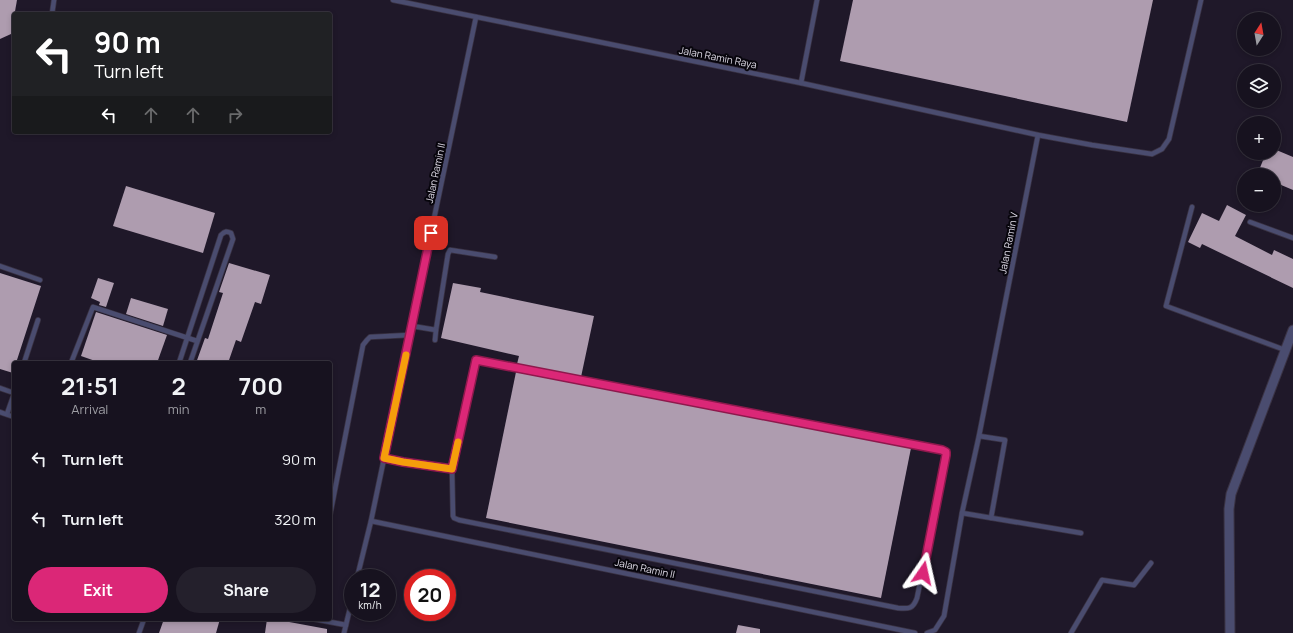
<!DOCTYPE html>
<html lang="en">
<head>
<meta charset="utf-8">
<style>
	body { margin:0; font-family:Manrope,sans-serif; background:#24202c; color:#f1f3f6; height:100vh; display:flex; flex-direction:column; font-size:15px; white-space:nowrap }
	* { box-sizing:border-box; margin:0 }
	p { font-size:13px; color:#9e9ea4 }
	.icon { flex:none; width:22px; height:22px; fill:none; stroke:currentColor; stroke-width:2; stroke-linecap:round; stroke-linejoin:round }
	.map { position:relative; flex:1; overflow:hidden }
	.panel { position:absolute; left:12px; top:361px; width:320px; height:260px; display:flex; flex-direction:column; background:#17121f; border-radius:4px; box-shadow:0 2px 6px #0003,0 0 0 1px #36323d }
	.panel>* { flex:none }
	.guide { position:absolute; left:12px; top:12px; width:320px; height:122px; border-radius:4px; box-shadow:0 2px 6px #0003,0 0 0 1px #36323d; background:#202124; color:#fff; overflow:hidden }
	.needle { width:26px; rotate:11deg }
	.tools { position:absolute; left:1237px; top:12px; display:grid; gap:8px }
	.tools a { display:grid; place-items:center; width:44px; height:44px; border-radius:50%; background:#17121f; box-shadow:0 2px 6px #0003,0 0 0 1px #36323d; font-size:20px }
	.speed { position:absolute; left:344px; top:569px; display:flex; gap:8px; font-size:20px; font-weight:700; text-align:center }
	.speed>* { display:grid; place-content:center; width:52px; height:52px; border-radius:50%; background:#17121f; box-shadow:0 2px 6px #0003,0 0 0 1px #36323d; line-height:1 }
	.speed small { font-size:10px; font-weight:400 }
	.speed .limit { border:6px solid #d22; background:#fff; color:#111 }
	.pin { position:absolute; display:grid; place-items:center; width:34px; height:34px; color:#fff; margin:-17px; border-radius:8px; box-shadow:0 2px 6px #0006 }
	.me { position:absolute; width:44px; margin:-22px; rotate:11deg; stroke-linejoin:round; filter:drop-shadow(0 0 3px #0008) }
	.turn { display:flex; align-items:center; gap:14px; height:84px; padding:0 16px; font-size:18px }
	.turn .icon { width:52px; height:52px; stroke-width:2.5 }
	.turn b { display:block; font-size:28px; line-height:34px }
	.lanes { display:flex; align-items:center; height:38px; padding:0 16px; background:#0003; justify-content:center; gap:20px; direction:ltr }
	.lanes .off { opacity:.35 }
	.eta { display:flex; justify-content:space-evenly; align-items:center; height:68px; text-align:center }
	.eta b { font-size:24px; font-weight:700; line-height:28px }
	.action { display:flex; gap:8px; margin-top:auto; padding:8px 16px }
	.action a { flex:1; height:46px; border-radius:24px; background:#db2777; color:#fff; font-size:16px; font-weight:700; line-height:46px; text-align:center }
	.action a+a { background:#24202c; color:#f1f3f6 }
	ul { padding:0; list-style:none }
	li { display:flex; align-items:center; gap:12px; height:60px; padding:0 16px }
	li div { flex:1 }
	li b { display:block; font-size:15px }
	li em { font-style:normal }
	.map>svg:first-child { display:block }
	.building { fill:#ae9caf }
	.lines { fill:none; stroke-linecap:round; stroke-linejoin:round }
	.service-casing { stroke:#3a3344; stroke-width:6 }
	.minor-casing { stroke:#3a3344; stroke-width:11 }
	.service { stroke:#4a4c6f; stroke-width:4.5 }
	.minor { stroke:#4a4c6f; stroke-width:9 }
	.route-casing { stroke:#8e194d; stroke-width:10 }
	.route { stroke:#db2777; stroke-width:7 }
	.slow { stroke:#f59e0b; stroke-width:7 }
	.labels { text-anchor:middle; stroke-width:4; stroke-linejoin:round; paint-order:stroke }
	.street-label { font-size:10px; fill:#e0dce8; stroke:#07050c }
</style>
</head>
<body>
<div class="map">
<svg width="1293" height="633" viewBox="0 0 1293 633">
	<rect width="100%" height="100%" fill="#1f1829"/>
	<g class="building">
		<path d="M0 0H17L11 34 0 39Z"/>
		<path d="M853 0H1153L1127 122 840 61Z"/>
		<path d="M1274 149 1293 157V190L1274 182V175H1257L1266 153H1274Z"/>
		<path d="M126 186 215 213 203 253 113 226Z"/>
		<path d="M1227 205 1246 215 1235 236 1272 255 1274 250 1293 259V288L1202 244 1200 248 1188 242 1202 213 1219 221Z"/>
		<path d="M229 263 270 275 261 304 255 302 241 342 236 340 228 363H196L205 338 208 339 223 293 219 292Z"/>
		<path d="M0 273 41 286 16 363H14L13 373 0 369Z"/>
		<path d="M98 278 114 283 106 307 99 305 100 302 91 298Z"/>
		<path d="M453 283 481 288 480 292 594 316 581 377 517 364 519 356 441 338Z"/>
		<path d="M131 298 168 309 163 326 126 314Z"/>
		<path d="M96 312 167 335 157 363H101L81 356Z"/>
		<path d="M516 372 911 448 881 598 486 518Z"/>
		<path d="M164 619H220L216 633H159Z"/>
		<path d="M267 619H273L327 629V633H265Z"/>
		<path d="M738 625 760 629V633H736Z"/>
	</g>
	<g class="lines">
		<defs>
			<g id="service">
				<path d="M393 0 801 83 1038 135 1092 145 1152 154 1162 149 1169 139 1201 0"/>
				<path d="M52 14 54 0"/>
				<path d="M801 83 817 0"/>
				<path d="M1192 207 1166 306 1285 350"/>
				<path d="M1250 222 1293 238"/>
				<path d="M0 266 40 280"/>
				<path d="M412 326 436 330 448 254 450 250 495 257"/>
				<path d="M435 340 436 330"/>
				<path d="M24 363 38 320"/>
				<path d="M71 363 93 307 197 341"/>
				<path d="M179 363 221 235C225 231 227 231 231 233L233 239 190 363"/>
				<path d="M0 388 14 393"/>
				<path d="M0 412 14 417"/>
				<path d="M7 414 14 394"/>
				<path d="M979 436 1005 440 991 518"/>
				<path d="M384 457 403 462 452 469 453 516 454 518 459 520 898 608C909 609 913 609 917 598L946 455 944 451 476 360 452 469"/>
				<path d="M962 513 1081 533"/>
				<path d="M330 515 363 345 367 340 370 337 410 335"/>
				<path d="M371 521 915 633"/>
				<path d="M357 578 371 521 476 17"/>
				<path d="M314 619 346 625"/>
				<path d="M139 633 144 619"/>
				<path d="M344 633 353 596"/>
				<path d="M927 633 935 630 944 616 962 513 979 436 1038 135"/>
				<path d="M1071 633 1102 580 1134 585 1151 563"/>
			</g>
			<path id="minor" d="M1230 633 1229 509 1231 494 1293 330"/>
		</defs>
		<use href="#service" class="service-casing"/>
		<use href="#minor" class="minor-casing"/>
		<use href="#service" class="service"/>
		<use href="#minor" class="minor"/>
	</g>
	<g class="lines">
		<defs>
			<path id="route" d="M431 233 384 458 403 462 452 469 476 360 942 450 946 452V455L923 573"/>
		</defs>
		<use href="#route" class="route-casing"/>
		<use href="#route" class="route"/>
		<path class="slow" d="M406 355 384 458 403 462 452 469 458 442"/>
	</g>
	<g class="labels">
		<g class="street-label">
			<text transform="translate(718 57) rotate(11)" y="4">Jalan Ramin Raya</text>
			<text transform="translate(435 173) rotate(-78)" y="4">Jalan Ramin II</text>
			<text transform="translate(1008 243) rotate(-79)" y="4">Jalan Ramin V</text>
			<text transform="translate(645 568) rotate(12)" y="4">Jalan Ramin II</text>
		</g>
	</g>
</svg>
<div class="tools">
<a><svg class="needle" viewBox="-14 -14 28 28"><path d="M0-13l5 13h-10z" fill="#e53935"/><path d="M0 13l5-13h-10z" fill="#9e9ea4"/></svg></a>
<a><svg class="icon" aria-label="layers" viewBox="0 0 24 24"><path d="M12 4l9 5-9 5-9-5zM3 14l9 5 9-5"/></svg></a>
<a>+</a>
<a>−</a>
</div>
<div class="speed"><div>12<small>km/h</small></div><div class="limit">20</div></div>
<div class="pin" style="left:431px;top:233px;background:#d93025"><svg class="icon" aria-label="arrive" viewBox="0 0 24 24"><path d="M6 21V4h12l-3 4 3 4H6"/></svg></div>
<svg class="me" style="left:923px;top:573px" viewBox="-20 -20 40 40"><path d="M0-17L14 15 0 8-14 15z" fill="#db2777" stroke="#fff" stroke-width="4"/></svg>
<div class="guide">
<div class="turn"><svg class="icon" aria-label="left" viewBox="0 0 24 24"><path d="M17 20v-9H6M10 6l-5 5 5 5"/></svg><div><b>90 m</b>Turn left</div></div>
<div class="lanes"><svg class="icon" aria-label="left" viewBox="0 0 24 24"><path d="M17 20v-9H6M10 6l-5 5 5 5"/></svg><svg class="icon off" aria-label="ahead" viewBox="0 0 24 24"><path d="M12 20V5M6 11l6-6 6 6"/></svg><svg class="icon off" aria-label="ahead" viewBox="0 0 24 24"><path d="M12 20V5M6 11l6-6 6 6"/></svg><svg class="icon off" aria-label="right" viewBox="0 0 24 24"><path d="M7 20v-9h11M14 6l5 5-5 5"/></svg></div>
</div>
<section class="panel">
<div class="eta">
<div><b>21:51</b><p>Arrival</p></div>
<div><b>2</b><p>min</p></div>
<div><b>700</b><p>m</p></div>
</div>
<ul>
<li><svg class="icon" aria-label="left" viewBox="0 0 24 24"><path d="M17 20v-9H6M10 6l-5 5 5 5"/></svg><div><b>Turn left</b></div><em>90 m</em></li>
<li><svg class="icon" aria-label="left" viewBox="0 0 24 24"><path d="M17 20v-9H6M10 6l-5 5 5 5"/></svg><div><b>Turn left</b></div><em>320 m</em></li>
</ul>
<div class="action"><a>Exit</a><a>Share</a></div>
</section>
</div>
</body>
</html>
